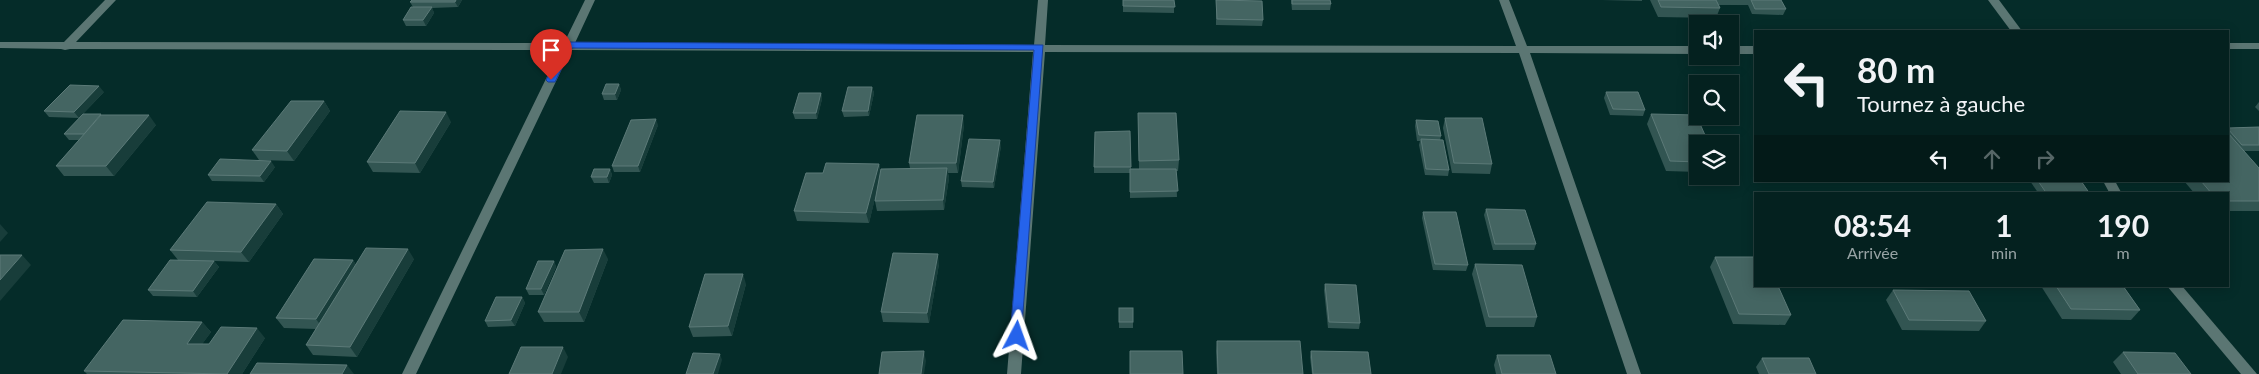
<!DOCTYPE html>
<html lang="fr">
<head>
<meta charset="utf-8">
<style>
	body { margin:0; font-family:Lato,sans-serif; background:#122e2c; color:#f1f3f6; height:100vh; display:flex; flex-direction:column; font-size:19px; white-space:nowrap }
	* { box-sizing:border-box; margin:0 }
	p { font-size:16px; color:#97a3a4 }
	.icon { flex:none; width:28px; height:28px; fill:none; stroke:currentColor; stroke-width:2; stroke-linecap:round; stroke-linejoin:round }
	.map { position:relative; flex:1; overflow:hidden }
	.panel { position:absolute; left:1754px; top:192px; width:475px; height:95px; display:flex; flex-direction:column; background:#04211f; border-radius:0px; box-shadow:0 2px 12px #0003,0 0 0 1px #253e3d }
	.panel>* { flex:none }
	.guide { position:absolute; left:1754px; top:30px; width:475px; height:152px; border-radius:0px; box-shadow:0 2px 12px #0003,0 0 0 1px #253e3d; background:#04211f; color:#f1f3f6; overflow:hidden }
	.buttons { position:absolute; left:1689px; top:15px; display:grid; gap:10px }
	.buttons a { display:grid; place-items:center; width:50px; height:50px; border-radius:0px; background:#04211f; box-shadow:0 2px 12px #0003,0 0 0 1px #253e3d; font-size:25px }
	.pin { position:absolute; display:grid; place-items:center; width:42px; height:42px; color:#fff; margin:-51px -21px; border-radius:50% 50% 50% 0; rotate:-45deg; box-shadow:0 0 5px #0007 }
	.pin .icon { rotate:45deg }
	.me { position:absolute; width:55px; margin:-28px; rotate:4deg; stroke-linejoin:round; filter:drop-shadow(0 0 4px #0008) }
	.turn { display:flex; align-items:center; gap:18px; height:105px; padding:0 20px; font-size:22px }
	.turn .icon { width:65px; height:65px; stroke-width:2.5 }
	.turn b { display:block; font-size:35px; line-height:42px }
	.lanes { display:flex; align-items:center; height:48px; padding:0 20px; background:#0003; justify-content:center; gap:25px; direction:ltr }
	.lanes .off { opacity:.35 }
	.eta { display:flex; justify-content:space-evenly; align-items:center; height:85px; text-align:center }
	.eta b { font-size:30px; font-weight:700; line-height:35px }
	.map>svg:first-child { display:block }
	.lines { fill:none; stroke-linecap:round; stroke-linejoin:round }
	.minor { fill:#5b7673; fill-rule:evenodd }
	.wall { fill:#325552 }
	.shaded-wall { fill:#183d3a }
	.building { fill:#446562; stroke:#5c7a78 }
	.route { fill:#2563eb; stroke:#184099 }
</style>
</head>
<body>
<div class="map">
<svg width="2259" height="374" viewBox="0 0 2259 374">
	<rect width="100%" height="100%" fill="#052c29"/>
	<g class="lines">
		<g class="minor">
			<path d="M105 0H116L76 42 564 43 585 0H595L575 43 1034 45 1038 0H1048L1045 45 1516 46 1499 0H1509L1527 46H1698V54L1530 53 1641 374H1627L1519 53 1045 52 1021 374H1007L1033 52 571 50 416 374H402L560 50 70 49 65 50 61 49 0 48V42H64Z"/>
			<path d="M1988 0H1999L2022 31H2011Z"/>
			<rect x="2228" y="43" width="31" height="6"/>
			<rect x="1730" y="46" width="25" height="8"/>
			<path d="M2103 181H2115L2122 194H2110Z"/>
			<path d="M2167 286H2182L2257 374H2241Z"/>
		</g>
	</g>
	<g class="wall">
		<path d="M412 0H462L458 7 432 8 434 13 426 26H406L403 20 413 7 410 2Z"/>
		<path d="M1123 0H1174V13L1123 12Z"/>
		<path d="M1216 0 1263 20 1262 26 1216 25Z"/>
		<path d="M1291 0H1330L1331 4 1330 10H1292Z"/>
		<path d="M1602 0H1642V1Z"/>
		<path d="M1650 0H1781L1786 9 1783 15 1752 14 1748 5H1719L1720 8 1716 18 1658 17Z"/>
		<path d="M619 84 621 90 617 100H604L602 94Z"/>
		<path d="M872 87 874 93 869 116 844 117 842 111Z"/>
		<path d="M104 92 79 118 49 117 44 111Z"/>
		<path d="M1606 92 1645 110 1643 116 1610 115 1604 98Z"/>
		<path d="M821 93 822 99 817 119H795L793 113Z"/>
		<path d="M324 101 330 111 294 161 259 160 252 150Z"/>
		<path d="M2259 102V111L2255 107Z"/>
		<path d="M1138 113 1179 160 1178 171H1176L1177 197 1130 198V173H1094V167L1130 131 1131 169H1139Z"/>
		<path d="M1651 114 1698 144V172L1666 171 1647 124Z"/>
		<path d="M1445 118 1492 164 1490 174 1452 173 1443 128Z"/>
		<path d="M1416 120 1441 136 1440 140 1449 170 1448 176 1425 175 1419 145 1420 141H1417L1415 126Z"/>
		<path d="M451 122 420 173 373 172 367 162Z"/>
		<path d="M156 125 114 176H64L56 166 79 140H69L64 134Z"/>
		<path d="M658 125 640 172H614L612 166Z"/>
		<path d="M964 125 958 173H948L949 178 944 210 877 211 875 201 878 185 869 223 797 221 794 211 823 173 879 164 881 172 910 168 909 163Z"/>
		<path d="M2259 127V151H2243L2259 168V211H2228V194H2195L2184 181H2228V128Z"/>
		<path d="M1001 146 994 188 962 187 961 181Z"/>
		<path d="M275 167 264 182 212 181 208 175Z"/>
		<path d="M610 169 612 175 609 183H594L591 177Z"/>
		<path d="M2030 181H2081L2090 194H2039Z"/>
		<path d="M276 204 283 214 249 262 214 261 219 267 197 297 153 296 148 290 178 260 170 250Z"/>
		<path d="M1486 209 1536 244 1534 250H1493L1484 215Z"/>
		<path d="M1423 212 1468 265 1466 271 1433 270 1422 218Z"/>
		<path d="M1715 257 1791 315 1785 325 1733 324 1710 267Z"/>
		<path d="M414 259 357 357 313 355 306 345 316 329 284 328 276 318 353 260 356 265Z"/>
		<path d="M608 259 584 322H544L538 312Z"/>
		<path d="M554 261 556 267 544 295H529L526 289Z"/>
		<path d="M939 264 929 323 883 322 881 312Z"/>
		<path d="M1475 264 1537 317 1534 327H1486L1472 274Z"/>
		<path d="M746 284 732 336 693 337 689 327Z"/>
		<path d="M1325 284 1360 323 1359 329 1328 328 1324 290Z"/>
		<path d="M2041 286H2123L2140 310 2131 320 2062 319Z"/>
		<path d="M1893 290 1986 321 1979 331 1902 330 1886 300Z"/>
		<path d="M522 297 525 303 515 326 488 327 485 321Z"/>
		<rect x="1119" y="308" width="14" height="20"/>
		<path d="M202 322 211 332 202 344H209L265 338 242 374H85H87L84 371Z"/>
		<path d="M1217 341 1303 374H1217L1216 351Z"/>
		<path d="M1311 351 1371 374H1312L1310 357Z"/>
		<path d="M2123 352 2191 374H2121L2113 362Z"/>
		<path d="M1497 355 1556 374H1496L1494 365Z"/>
		<path d="M1762 358 1816 374H1759L1756 367Z"/>
	</g>
	<g class="shaded-wall">
		<path d="M456 0H462L458 7 455 2Z"/>
		<path d="M432 7 434 13 426 26 423 20Z"/>
		<path d="M619 84 621 90 617 100 615 94Z"/>
		<path d="M99 86 104 92 79 118 74 112Z"/>
		<path d="M872 87 874 93 869 116 868 111Z"/>
		<path d="M821 93 822 99 817 119 816 113Z"/>
		<path d="M324 101 330 111 294 161 287 151Z"/>
		<path d="M446 112 451 122 420 173 415 163Z"/>
		<path d="M149 115 156 125 114 176 106 166Z"/>
		<path d="M963 115 964 125 958 173 956 163Z"/>
		<path d="M656 119 658 125 640 172 638 166Z"/>
		<path d="M1000 140 1001 146 994 188 993 182Z"/>
		<path d="M271 161 275 167 264 182 260 176Z"/>
		<path d="M879 164 881 174 869 223 866 213Z"/>
		<path d="M947 168 949 178 944 210 943 200Z"/>
		<path d="M610 169 612 175 609 183 607 177Z"/>
		<path d="M276 204 283 214 249 262 241 252Z"/>
		<path d="M0 224 8 233 0 242Z"/>
		<path d="M408 249 414 259 357 357 350 347Z"/>
		<path d="M603 249 608 259 584 322 579 312Z"/>
		<path d="M938 254 939 264 929 323 927 313Z"/>
		<path d="M22 255 31 265 0 301V280Z"/>
		<path d="M353 260 359 270 323 329 316 319Z"/>
		<path d="M214 261 219 267 197 297 193 291Z"/>
		<path d="M554 261 556 267 544 295 541 289Z"/>
		<path d="M743 274 746 284 732 336 728 326Z"/>
		<path d="M522 297 525 303 515 326 511 320Z"/>
		<path d="M202 322 211 332 195 354 187 344Z"/>
		<path d="M257 328 265 338 242 374H227Z"/>
		<path d="M563 347 568 357 561 374H552Z"/>
		<path d="M924 351 926 361 924 374H921Z"/>
		<path d="M720 354 722 360 718 374H713Z"/>
		<path d="M347 365 354 374H342Z"/>
	</g>
	<g class="building">
		<path d="M412 0H456L455 2H410Z"/>
		<path d="M1123 0H1174L1175 7 1123 6Z"/>
		<path d="M1216 0 1262 1 1263 20 1217 19Z"/>
		<path d="M1292 0H1330L1331 4H1292Z"/>
		<path d="M1658 0H1716L1720 8 1661 7Z"/>
		<path d="M1751 0H1781L1786 9H1755Z"/>
		<path d="M411 7H432L423 20H403Z"/>
		<path d="M606 84H619L615 94H602Z"/>
		<path d="M70 85 99 86 74 112 44 111Z"/>
		<path d="M848 87H872L868 111H842Z"/>
		<path d="M1606 92H1638L1645 110 1613 109Z"/>
		<path d="M799 93H821L816 113H793Z"/>
		<path d="M291 101H324L287 151 252 150Z"/>
		<path d="M400 111 446 112 415 163 367 162Z"/>
		<path d="M1138 113H1176L1179 160 1139 161Z"/>
		<path d="M83 114H101L84 134H64Z"/>
		<path d="M1651 114 1696 115 1709 144H1698V162L1670 161Z"/>
		<path d="M101 115H149L106 166H56Z"/>
		<path d="M917 115H963L956 163H909Z"/>
		<path d="M1445 118H1482L1492 164 1454 163Z"/>
		<path d="M656 119 638 166H612L631 120Z"/>
		<path d="M1416 120 1438 121 1441 136 1419 135Z"/>
		<path d="M2259 127V145H2242L2228 129V128Z"/>
		<path d="M1130 131 1131 167H1094L1095 132Z"/>
		<path d="M2228 133 2259 168V201H2228V194H2212L2201 181H2228Z"/>
		<path d="M969 139 1000 140 993 182 961 181Z"/>
		<path d="M1421 139 1443 140 1449 170 1426 169Z"/>
		<path d="M220 159 271 161 260 176 208 175Z"/>
		<path d="M826 163 879 164 866 213 794 211 806 173H823Z"/>
		<path d="M947 168 943 200 875 201 881 169Z"/>
		<path d="M594 169H610L607 177H591Z"/>
		<path d="M1130 169H1176L1178 191 1130 192Z"/>
		<path d="M2038 181H2081L2090 194H2047Z"/>
		<path d="M207 202 276 204 241 252 170 250Z"/>
		<path d="M1486 209 1525 210 1536 244H1495Z"/>
		<path d="M1423 212H1456L1468 265 1435 264Z"/>
		<path d="M366 248 408 249 350 347 306 345Z"/>
		<path d="M603 249 579 312H538L565 250Z"/>
		<path d="M893 253 938 254 927 313 881 312Z"/>
		<path d="M0 255H22L0 280Z"/>
		<path d="M1715 257H1755V286H1778L1791 315 1739 314Z"/>
		<path d="M314 259 353 260 316 319 276 318Z"/>
		<path d="M170 260 214 261 193 291 148 290Z"/>
		<path d="M538 261H554L541 289H526Z"/>
		<path d="M1475 264 1522 265 1537 317H1489Z"/>
		<path d="M705 274H743L728 326 689 327Z"/>
		<path d="M1325 284 1356 285 1360 323 1329 322Z"/>
		<path d="M2056 286H2123L2140 310 2071 309Z"/>
		<path d="M1893 290 1969 291 1986 321 1909 320Z"/>
		<path d="M496 297H522L511 320 485 321Z"/>
		<rect x="1119" y="308" width="14" height="14"/>
		<path d="M123 320 202 322 187 344H209L221 327 257 328 227 374 84 371Z"/>
		<path d="M1217 341H1300L1303 374H1218Z"/>
		<path d="M521 347H563L552 374H509Z"/>
		<path d="M924 351 921 374H879L882 352Z"/>
		<path d="M1130 351H1182L1183 374H1130Z"/>
		<path d="M1311 351 1368 352 1371 374H1313Z"/>
		<path d="M2123 352 2175 353 2191 374H2138Z"/>
		<path d="M693 353 720 354 713 374H686Z"/>
		<path d="M1497 355H1550L1556 374H1502Z"/>
		<path d="M1762 358H1809L1816 374H1769Z"/>
		<path d="M257 363 347 365 342 374H250Z"/>
	</g>
	<path class="route" d="M568 42 1043 45 1021 339H1012L1010 336 1034 50 572 48 555 82H548L546 80 563 45Z"/>
</svg>
<div class="buttons">
<a><svg class="icon" aria-label="sound" viewBox="0 0 24 24"><path d="M4 9h4l5-4v14l-5-4H4zM17 9q2 3 0 6"/></svg></a>
<a><svg class="icon" aria-label="search" viewBox="0 0 24 24"><circle cx="10" cy="10" r="6"/><path d="M15 15l6 6"/></svg></a>
<a><svg class="icon" aria-label="layers" viewBox="0 0 24 24"><path d="M12 4l9 5-9 5-9-5zM3 14l9 5 9-5"/></svg></a>
</div>
<div class="pin" style="left:551px;top:80px;background:#d93025"><svg class="icon" aria-label="arrive" viewBox="0 0 24 24"><path d="M6 21V4h12l-3 4 3 4H6"/></svg></div>
<svg class="me" style="left:1017px;top:336px" viewBox="-20 -20 40 40"><path d="M0-17L14 15 0 8-14 15z" fill="#2563eb" stroke="#fff" stroke-width="4"/></svg>
<div class="guide">
<div class="turn"><svg class="icon" aria-label="left" viewBox="0 0 24 24"><path d="M17 20v-9H6M10 6l-5 5 5 5"/></svg><div><b>80 m</b>Tournez à gauche</div></div>
<div class="lanes"><svg class="icon" aria-label="left" viewBox="0 0 24 24"><path d="M17 20v-9H6M10 6l-5 5 5 5"/></svg><svg class="icon off" aria-label="ahead" viewBox="0 0 24 24"><path d="M12 20V5M6 11l6-6 6 6"/></svg><svg class="icon off" aria-label="right" viewBox="0 0 24 24"><path d="M7 20v-9h11M14 6l5 5-5 5"/></svg></div>
</div>
<section class="panel">
<div class="eta">
<div><b>08:54</b><p>Arrivée</p></div>
<div><b>1</b><p>min</p></div>
<div><b>190</b><p>m</p></div>
</div>
</section>
</div>
</body>
</html>
